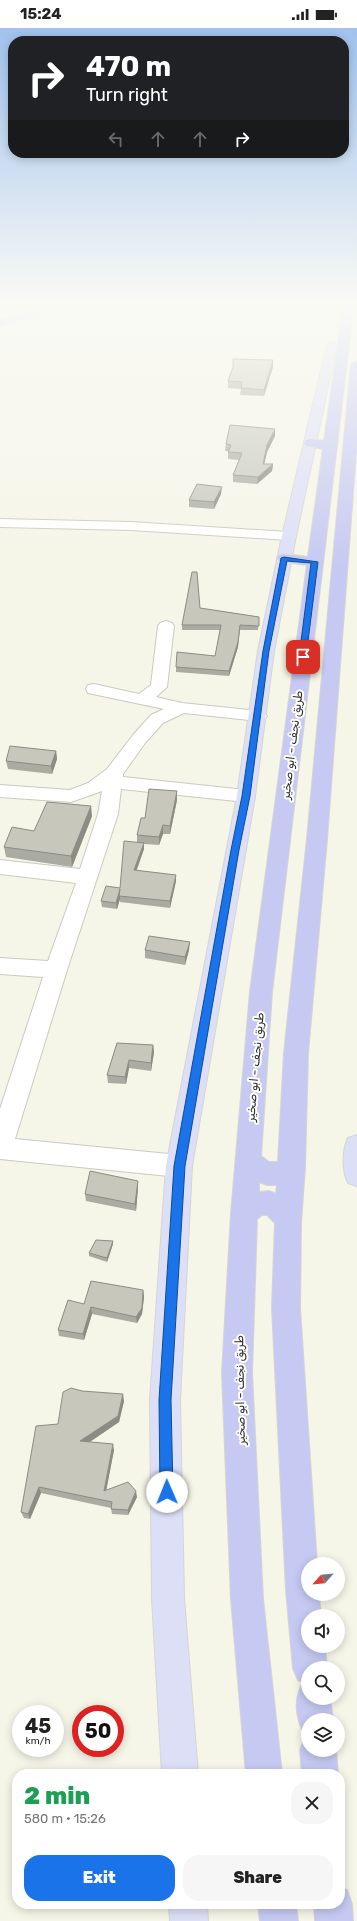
<!DOCTYPE html>
<html lang="en">
<head>
<meta charset="utf-8">
<style>
	body { margin:0; font-family:Rubik,Vazirmatn,sans-serif; background:#f6f6f6; color:#222; height:100vh; display:flex; flex-direction:column; font-size:15px; white-space:nowrap }
	* { box-sizing:border-box; margin:0 }
	p { font-size:13px; color:#767676 }
	.icon { flex:none; width:22px; height:22px; fill:none; stroke:currentColor; stroke-width:2; stroke-linecap:round; stroke-linejoin:round }
	.map { position:relative; flex:1; overflow:hidden }
	.side { position:absolute; left:12px; top:1741px; width:333px; height:140px; display:flex; flex-direction:column; background:#fff; border-radius:16px; box-shadow:0 2px 10px #0003 }
	.side>* { flex:none }
	.top-card { position:absolute; left:8px; top:8px; width:341px; height:122px; border-radius:16px; box-shadow:0 2px 10px #0003; background:#202124; color:#fff; overflow:hidden }
	.needle { width:26px; rotate:243deg }
	.buttons { position:absolute; left:301px; top:1529px; display:grid; gap:8px }
	.buttons a { display:grid; place-items:center; width:44px; height:44px; border-radius:50%; background:#fff; box-shadow:0 2px 10px #0003; font-size:20px }
	.speed { position:absolute; left:12px; top:1677px; display:flex; gap:8px; font-size:20px; font-weight:700; text-align:center }
	.speed>* { display:grid; place-content:center; width:52px; height:52px; border-radius:50%; background:#fff; box-shadow:0 2px 10px #0003; line-height:1 }
	.speed small { font-size:10px; font-weight:400 }
	.speed .limit { border:6px solid #d22; background:#fff; color:#111 }
	.pin { position:absolute; display:grid; place-items:center; width:34px; height:34px; color:#fff; margin:-17px; border-radius:8px; box-shadow:0 2px 6px #0006 }
	.me { position:absolute; width:44px; margin:-22px; rotate:359deg; stroke-linejoin:round; filter:drop-shadow(0 0 3px #0008) }
	.turn { display:flex; align-items:center; gap:14px; height:84px; padding:0 12px; font-size:18px }
	.turn .icon { width:52px; height:52px; stroke-width:2.5 }
	.turn b { display:block; font-size:28px; line-height:34px }
	.lanes { display:flex; align-items:center; height:38px; padding:0 12px; background:#0003; justify-content:center; gap:20px; direction:ltr }
	.lanes .off { opacity:.35 }
	.round { display:grid; place-items:center; flex:none; width:42px; height:42px; border-radius:16px; background:#f6f6f6 }
	.summary { display:flex; align-items:center; justify-content:space-between; height:68px; padding:0 12px }
	h1 { font-size:24px; font-weight:800; line-height:30px; color:#1e9e55 }
	.action { display:flex; gap:8px; margin-top:auto; padding:8px 12px }
	.action a { flex:1; height:46px; border-radius:16px; background:#1a73e8; color:#fff; font-size:16px; font-weight:800; line-height:46px; text-align:center }
	.action a+a { background:#f6f6f6; color:#222 }
	.status { display:flex; justify-content:space-between; align-items:center; height:28px; padding:0 20px; background:#fff; direction:ltr }
	.status svg { height:11px; fill:currentColor }
	.map>svg:first-child { display:block }
	.lines { fill:none; stroke-linecap:round; stroke-linejoin:round }
	.minor-casing { stroke:#cacabe; stroke-width:2 }
	.major-casing { stroke:#d5d5d4; stroke-width:2 }
	.highway-casing { stroke:#d5d5d4; stroke-width:2 }
	.minor { fill:#fff; fill-rule:evenodd }
	.major { fill:#dddff7; fill-rule:evenodd }
	.highway { fill:#c6c9f2; fill-rule:evenodd }
	.wall { fill:#abaca1 }
	.shaded-wall { fill:#8b8c83 }
	.building { fill:#c7c8bb; stroke:#8b8c83 }
	.route { fill:#1a73e8; stroke:#114b97 }
	.labels { text-anchor:middle; stroke-width:4; stroke-linejoin:round; paint-order:stroke }
	.street-label { font-size:12px; fill:#2e2e2a; stroke:#fff }
</style>
</head>
<body>
<div class="status"><b>15:24</b><svg viewBox="0 0 49 12"><path d="M0 12V9h3v3zM5 12V6h3v6zM10 12V3h3v9zM15 12V0h3v12zM26 1h20v11H26zM47 4h2v5h-2z"/></svg></div>
<div class="map">
<svg width="357" height="1893" viewBox="0 0 357 1893">
	<rect width="100%" height="100%" fill="#f5f5e8"/>
	<g class="lines">
		<defs>
			<g id="minor">
				<path d="M0 491 131 494 289 504 294 505 296 508 294 511 289 512 131 502 0 499Z"/>
				<path d="M166 593 172 595 174 598 167 659 156 669 182 675 258 683 264 684 267 688 264 692 258 693 184 685 163 695 145 715 123 746V749L246 762 253 764 255 768 253 772 246 774 121 761 118 786 67 942 15 1111 179 1127 188 1130 192 1138 188 1146 179 1149 0 1131V1081L43 949 0 946V930L48 933 76 855 0 846V832L80 841 98 786 102 763 71 774 0 769V757L70 762 88 755 107 741 133 707 151 687 164 681 88 665 86 661 88 657 94 656 139 666 151 657 158 598 160 595Z"/>
			</g>
			<g id="major">
				<path d="M332 314 337 317 296 508 274 623 255 768 192 1138 180 1372 184 1570 198 1746H162L152 1570 150 1372 166 1138 237 768 258 623 282 508 327 317Z"/>
				<path d="M357 1107V1158L348 1155C342 1142 342 1123 348 1110Z"/>
				<path d="M169 1876H207L208 1893H170Z"/>
			</g>
			<g id="highway">
				<path d="M64 274H82L0 298V292Z"/>
				<path d="M344 274H354L272 964 261 1128 269 1134H278L284 1025 307 811 351 336 357 333V411L327 811 308 1025 305 1139 301 1195 300 1280 317 1536H308V1566H319L321 1588H308V1618H325L327 1640H308V1670H330L333 1692H308V1707L303 1704C296 1687 294 1675 301 1658L306 1655 298 1652 293 1640 286 1562 272 1280 275 1195 267 1187H262L257 1191 252 1345 263 1571 282 1746H246L231 1571 222 1345 231 1186 250 964 307 537 279 533 277 530 279 527 284 526 308 529 323 421 306 418 304 415 306 412 310 411 324 413ZM259 1154 267 1157H277L276 1166 269 1163 259 1164Z"/>
				<path d="M308 1708V1722H336L338 1746H302L300 1722 305 1709Z"/>
				<path d="M340 1860 347 1862 352 1876 353 1893H315L314 1876H340Z"/>
				<path d="M258 1876H296L298 1893H260Z"/>
			</g>
		</defs>
		<use href="#minor" class="minor-casing"/>
		<use href="#major" class="major-casing"/>
		<use href="#highway" class="highway-casing"/>
		<use href="#minor" class="minor"/>
		<use href="#major" class="major"/>
		<use href="#highway" class="highway"/>
	</g>
	<g class="wall">
		<path d="M273 339 264 368 240 367 241 361 228 360V353Z"/>
		<path d="M275 408 267 424 264 436H273L272 443 257 456 233 454V447L239 432 228 431V423H225L226 416Z"/>
		<path d="M221 466 214 481 189 479V472Z"/>
		<path d="M200 580 259 589 258 602H240L238 619 229 648 176 644V639L215 628 220 602H182V597Z"/>
		<path d="M56 723 57 731 52 746 8 741 6 733Z"/>
		<path d="M177 763V772L170 806H163L159 817 144 816V821L137 842 176 853 170 880 120 874V871L117 881 102 879 101 873 120 860 137 814V807L145 790Z"/>
		<path d="M92 788 72 839 6 829 4 819 34 803Z"/>
		<path d="M145 922H189L185 937 145 930Z"/>
		<path d="M117 1015 153 1017 154 1024 151 1043 129 1040 126 1056 108 1055 107 1047Z"/>
		<path d="M138 1153V1160L136 1183 86 1173 85 1166Z"/>
		<path d="M113 1216 107 1234 89 1228V1225Z"/>
		<path d="M143 1262 144 1269 142 1286 137 1295 92 1286 84 1312 59 1308 58 1302 84 1276Z"/>
		<path d="M82 1363 124 1373 119 1394 90 1414 114 1422 106 1462 137 1469 128 1487 112 1486 111 1480 41 1465 30 1491 24 1490 21 1484 58 1396Z"/>
	</g>
	<g class="shaded-wall">
		<path d="M273 332V339L264 368V362Z"/>
		<path d="M275 401V408L267 424 263 442V436L267 417Z"/>
		<path d="M273 436 272 443 257 456 258 449Z"/>
		<path d="M222 459 221 466 214 481V474Z"/>
		<path d="M240 597 238 619 229 648V643Z"/>
		<path d="M56 723 57 731 52 746 51 738Z"/>
		<path d="M177 763V772L170 806V798Z"/>
		<path d="M91 778 92 788 72 839 71 828Z"/>
		<path d="M163 797V806L159 817V809Z"/>
		<path d="M144 815V821L134 848V842Z"/>
		<path d="M176 847V853L170 880V873Z"/>
		<path d="M120 861V871L117 881 116 875Z"/>
		<path d="M190 914 189 922 185 937V929Z"/>
		<path d="M153 1017 154 1024 151 1043V1035Z"/>
		<path d="M129 1032V1040L126 1056 125 1049Z"/>
		<path d="M138 1153V1160L136 1183 135 1176Z"/>
		<path d="M113 1213V1216L107 1234V1230Z"/>
		<path d="M143 1262 144 1269 142 1286 137 1295 136 1289Z"/>
		<path d="M91 1279 92 1286 84 1312 83 1306Z"/>
		<path d="M123 1366 124 1373 119 1394 82 1419 80 1413Z"/>
		<path d="M113 1416 114 1422 105 1469 104 1463Z"/>
		<path d="M39 1459 41 1465 30 1491 28 1486Z"/>
		<path d="M136 1463 137 1469 128 1487V1482Z"/>
	</g>
	<g class="building">
		<path d="M233 331 273 332 264 362 241 360 242 354 228 353 233 339Z"/>
		<path d="M230 397 275 401 267 417 263 436H273L258 449 233 447 242 425 228 424 231 417 226 416Z"/>
		<path d="M197 456 222 459 214 474 189 472Z"/>
		<path d="M192 544H197L200 580 259 589V598L240 597 238 614 229 643 176 639 177 624 215 628 221 597H182Z"/>
		<path d="M10 718 56 723 51 738 6 733Z"/>
		<path d="M149 761 177 763 170 798 163 797 159 809 137 807 141 790H145Z"/>
		<path d="M47 774 91 778 71 828 4 819 12 799 34 803Z"/>
		<path d="M124 813 144 815 134 842 176 847 170 873 119 868 120 861 116 875 101 873 106 858 120 860Z"/>
		<path d="M149 908 190 914 185 929 145 922Z"/>
		<path d="M117 1015 153 1017 151 1035 129 1032 125 1049 107 1047Z"/>
		<path d="M90 1143 138 1153 135 1176 85 1166Z"/>
		<path d="M96 1212 113 1213 107 1230 89 1225Z"/>
		<path d="M91 1253 143 1262 142 1280 136 1289 91 1279 83 1306 58 1302 68 1272 84 1276Z"/>
		<path d="M71 1360 82 1363 123 1366 118 1388 80 1413 113 1416 104 1463 128 1454 136 1463 128 1482 111 1481 112 1474 39 1459 28 1486 21 1484 36 1398 58 1396 63 1364Z"/>
	</g>
	<linearGradient id="sky" x2="0" y2="1"><stop stop-color="#a0c2ee"/><stop offset="0.51" stop-color="#fafaf5"/><stop offset="1" stop-color="#fafaf5" stop-opacity="0"/></linearGradient>
	<rect width="357" height="540" fill="url(#sky)"/>
	<path class="route" d="M284 529 318 534 306 629 303 631 299 629 311 535 287 533 269 623 250 768 239 822 185 1138 171 1372 173 1464 171 1468 167 1470 162 1468 160 1464 159 1372 174 1138 231 822 242 768 263 623 281 530Z"/>
	<g class="labels">
		<g class="street-label">
			<text transform="translate(292 717) rotate(-83)" y="4">طريق نجف - ابو صخير</text>
			<text transform="translate(255 1039) rotate(-85)" y="4">طريق نجف - ابو صخير</text>
			<text transform="translate(240 1362) rotate(-91)" y="4">طريق نجف - ابو صخير</text>
		</g>
	</g>
</svg>
<div class="buttons">
<a><svg class="needle" viewBox="-14 -14 28 28"><path d="M0-13l5 13h-10z" fill="#e53935"/><path d="M0 13l5-13h-10z" fill="#767676"/></svg></a>
<a><svg class="icon" aria-label="sound" viewBox="0 0 24 24"><path d="M4 9h4l5-4v14l-5-4H4zM17 9q2 3 0 6"/></svg></a>
<a><svg class="icon" aria-label="search" viewBox="0 0 24 24"><circle cx="10" cy="10" r="6"/><path d="M15 15l6 6"/></svg></a>
<a><svg class="icon" aria-label="layers" viewBox="0 0 24 24"><path d="M12 4l9 5-9 5-9-5zM3 14l9 5 9-5"/></svg></a>
</div>
<div class="speed"><div>45<small>km/h</small></div><div class="limit">50</div></div>
<div class="pin" style="left:303px;top:629px;background:#d93025"><svg class="icon" aria-label="arrive" viewBox="0 0 24 24"><path d="M6 21V4h12l-3 4 3 4H6"/></svg></div>
<svg class="me" style="left:167px;top:1464px" viewBox="-20 -20 40 40"><circle r="19" fill="#fff"/><path d="M0-13L10 11 0 6-10 11z" fill="#1a73e8"/></svg>
<div class="top-card">
<div class="turn"><svg class="icon" aria-label="right" viewBox="0 0 24 24"><path d="M7 20v-9h11M14 6l5 5-5 5"/></svg><div><b>470 m</b>Turn right</div></div>
<div class="lanes"><svg class="icon off" aria-label="left" viewBox="0 0 24 24"><path d="M17 20v-9H6M10 6l-5 5 5 5"/></svg><svg class="icon off" aria-label="ahead" viewBox="0 0 24 24"><path d="M12 20V5M6 11l6-6 6 6"/></svg><svg class="icon off" aria-label="ahead" viewBox="0 0 24 24"><path d="M12 20V5M6 11l6-6 6 6"/></svg><svg class="icon" aria-label="right" viewBox="0 0 24 24"><path d="M7 20v-9h11M14 6l5 5-5 5"/></svg></div>
</div>
<section class="side">
<div class="summary"><div><h1>2 min</h1><p>580 m · 15:26</p></div><a class="round"><svg class="icon" aria-label="close" viewBox="0 0 24 24"><path d="M6 6l12 12M18 6L6 18"/></svg></a></div>
<div class="action"><a>Exit</a><a>Share</a></div>
</section>
</div>
</body>
</html>
